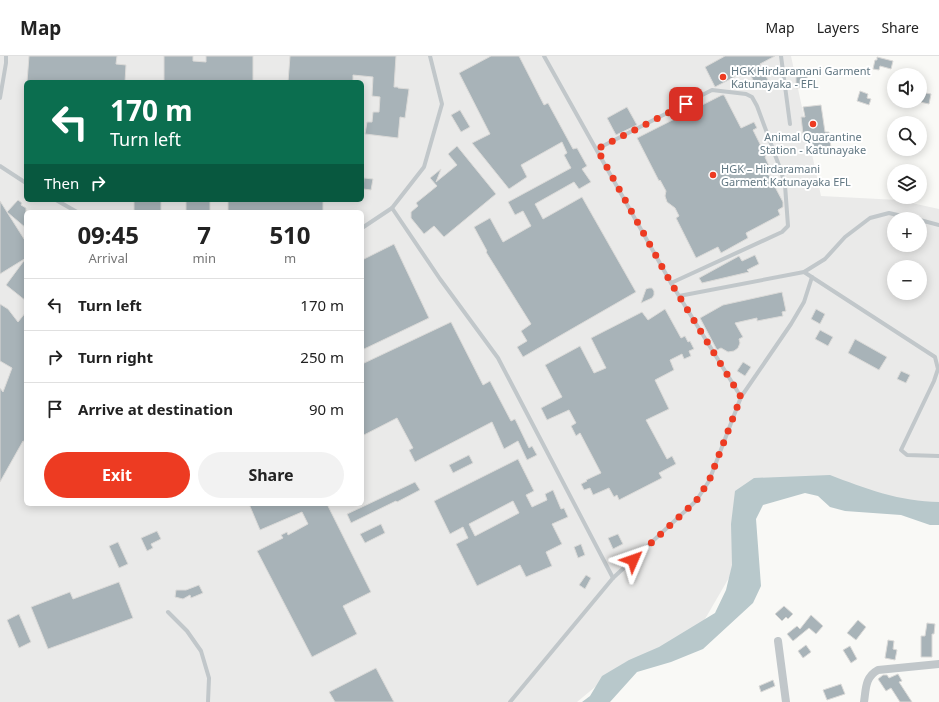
<!DOCTYPE html>
<html lang="en">
<head>
<meta charset="utf-8">
<style>
	body { margin:0; font-family:"Noto Sans",sans-serif; background:#f2f2f2; color:#222; height:100vh; display:flex; flex-direction:column; font-size:15px; white-space:nowrap }
	* { box-sizing:border-box; margin:0 }
	p { font-size:13px; color:#767676 }
	.icon { flex:none; width:22px; height:22px; fill:none; stroke:currentColor; stroke-width:2; stroke-linecap:round; stroke-linejoin:round }
	.map { position:relative; flex:1; overflow:hidden }
	.drawer { position:absolute; left:24px; top:154px; width:340px; height:296px; display:flex; flex-direction:column; background:#fff; border-radius:6px; box-shadow:0 2px 10px #0003 }
	.drawer>* { flex:none }
	.top-card { position:absolute; left:24px; top:24px; width:340px; height:122px; border-radius:6px; box-shadow:0 2px 10px #0003; background:#0b6e4f; color:#fff; overflow:hidden }
	.fabs { position:absolute; left:887px; top:12px; display:grid; gap:8px }
	.fabs a { display:grid; place-items:center; width:40px; height:40px; border-radius:50%; background:#fff; box-shadow:0 2px 10px #0003; font-size:20px }
	.pin { position:absolute; display:grid; place-items:center; width:34px; height:34px; color:#fff; margin:-17px; border-radius:8px; box-shadow:0 2px 6px #0006 }
	.me { position:absolute; width:44px; margin:-22px; rotate:47deg; stroke-linejoin:round; filter:drop-shadow(0 0 3px #0008) }
	.turn { display:flex; align-items:center; gap:14px; height:84px; padding:0 20px; font-size:18px }
	.turn .icon { width:52px; height:52px; stroke-width:2.5 }
	.turn b { display:block; font-size:28px; line-height:34px }
	.then { display:flex; align-items:center; height:38px; padding:0 20px; background:#0003; gap:8px; font-size:15px }
	.eta { display:flex; justify-content:space-evenly; align-items:center; height:68px; text-align:center }
	.eta b { font-size:24px; font-weight:700; line-height:28px }
	.button { display:flex; gap:8px; margin-top:auto; padding:8px 20px }
	.button a { flex:1; height:46px; border-radius:24px; background:#ed3b22; color:#fff; font-size:16px; font-weight:700; line-height:46px; text-align:center }
	.button a+a { background:#f2f2f2; color:#222 }
	ul { padding:0; list-style:none }
	li { display:flex; align-items:center; gap:12px; height:52px; padding:0 20px; border-top:1px solid #e0e0e0 }
	li div { flex:1 }
	li b { display:block; font-size:15px }
	li em { font-style:normal }
	header { display:flex; align-items:center; gap:24px; box-sizing:border-box; height:56px; padding:0 20px; background:#fff; border-bottom:1px solid #e0e0e0 }
	header strong { font-size:19px }
	nav { display:flex; gap:22px; margin-inline-start:auto; font-size:14px }
	.map>svg:first-child { display:block }
	.built { fill:#eaeae9; fill-rule:evenodd }
	.water { fill:#b8c8cb }
	.building { fill:#a8b3b8; stroke:#dbdad8; fill-rule:evenodd }
	.lines { fill:none; stroke-linecap:round; stroke-linejoin:round }
	.lane { stroke:#c1c7ca; stroke-width:4 }
	.street { stroke:#c1c7ca; stroke-width:8 }
	.route { stroke:#ed3b22; stroke-width:7; stroke-dasharray:0 12.6 }
	.poi-dot { fill:#ed3b22; stroke:#fff; stroke-width:1.5 }
	.labels { text-anchor:middle; stroke-width:4; stroke-linejoin:round; paint-order:stroke }
	.poi-label { font-size:11px; fill:#627883; stroke:#fff; text-anchor:start }
</style>
</head>
<body>
<header>
<strong>Map</strong>
<nav><a>Map</a><a>Layers</a><a>Share</a></nav>
</header>
<div class="map">
<svg width="939" height="646" viewBox="0 0 939 646">
	<rect width="100%" height="100%" fill="#f9f9f6"/>
	<path class="built" d="M0 0H791L821 140 898 144 939 153V455L799 427 747 435 730 520 694 582 624 607 577 646H0ZM26 26H362V144H26ZM26 156H362V448H26ZM894 163H920V189H894ZM894 211H920V237H894Z"/>
	<path class="water" d="M830 419C864 432 901 446 939 446V469H930L901 459 845 455 830 451 818 440 805 437 763 449 756 463 761 530 753 547 703 593 671 606 637 616 610 646H582L590 640 602 620 629 604 659 591 715 557 726 534 732 509 731 468 735 435 754 422Z"/>
	<g class="building">
		<path d="M29 0H117L116 8 126 9 125 26H27Z"/>
		<path d="M164 0H193V5L206 6V0H253V26H164Z"/>
		<path d="M290 0H396L394 31H398V32L409 33 405 62 400 61 398 82 365 78 367 66H372L373 56H379L380 41 372 40 373 21 353 19V26H288Z"/>
		<path d="M491 0H519L544 49 548 47 573 93 577 92 587 110 582 113 591 126 579 133 574 126 535 148 543 163 582 141 636 236 523 301 517 291 527 285 521 275 531 268 486 196 487 195 474 171 490 162 503 186 531 170 523 155 515 159 508 146 571 112 564 99 567 97 562 86 521 109 527 121 509 133 472 87 490 78 459 17Z"/>
		<path d="M725 0H775L760 8 769 26 757 32 748 14 715 31 705 11Z"/>
		<path d="M877 1 893 5 891 13 880 10 879 14 873 13 875 4H877Z"/>
		<path d="M807 20 808 31 796 32V21Z"/>
		<path d="M860 35 868 38 867 42 871 43 869 49 857 45Z"/>
		<path d="M920 36 931 38 929 48 920 46Z"/>
		<path d="M722 39H724L741 72 754 66 757 72 753 74 766 100 765 101 770 112 766 114 783 146V151L778 154 780 159 746 177 748 182 721 197 718 191 696 202 676 162 679 160 675 152 667 146 665 140 666 135 660 124 659 125 637 82Z"/>
		<path d="M821 49 825 76H829L831 92 809 94 807 78H803L801 61H805L803 51Z"/>
		<path d="M627 51 637 69 616 79 607 62Z"/>
		<path d="M460 54 470 71 461 76 451 59Z"/>
		<path d="M457 90 496 138 444 181 434 170 424 178 411 162V156L418 150 416 147 437 130 430 122 441 113 436 126 457 109 448 98Z"/>
		<path d="M364 122 373 123 371 134 363 133Z"/>
		<path d="M18 144 22 147 21 149 26 152V172L7 156Z"/>
		<rect x="134" y="144" width="27" height="12"/>
		<rect x="186" y="144" width="24" height="12"/>
		<rect x="228" y="144" width="95" height="12"/>
		<path d="M0 145 26 186V202L0 218Z"/>
		<path d="M394 188 429 262 362 294V204Z"/>
		<path d="M755 199 759 208 747 214 749 216 702 227 699 222 739 200 742 205Z"/>
		<path d="M26 202V245L6 229Z"/>
		<path d="M649 232H652L654 235V239L652 242 641 247 646 233Z"/>
		<path d="M782 236 786 255 782 256 783 260 757 265V262L735 267 743 281 739 283 740 287 738 292 734 295 728 296 721 292 717 294 700 262 723 249Z"/>
		<path d="M0 248 8 253 18 266 26 256V386L23 385 0 426V332L3 336 12 312 0 305Z"/>
		<path d="M665 253 681 282 685 280 688 286 690 285 694 293 689 295 691 300 684 303 682 298 670 304 674 314 655 324 669 353 646 364 667 403 672 400 676 408 659 417 662 422 619 444 617 439 614 441 609 432 593 439 590 432 584 434 581 428 587 425 586 424 601 417 580 377 576 380 571 370 576 367 569 354 547 364 541 352 562 341 545 309 580 290 594 317 606 312 591 282 642 256 648 264Z"/>
		<path d="M816 253 825 258 820 268 811 263Z"/>
		<path d="M451 266 483 329 490 325 511 365 515 363 529 392 532 390 537 399 527 404 518 385 504 393 492 366 415 406 409 394 413 392 397 362 362 380V308Z"/>
		<path d="M820 274 833 281 828 290 815 283Z"/>
		<path d="M855 283 887 301 879 314 848 297Z"/>
		<path d="M743 306 751 311 745 320 737 315Z"/>
		<path d="M901 315 910 319 906 327 897 323Z"/>
		<path d="M469 399 473 407 453 417 449 409Z"/>
		<path d="M518 403 534 435 526 439 532 451 547 444 545 438 553 434 561 453 564 452 568 461 552 468 562 488 546 496 552 510 526 521 520 509 477 530 456 488 468 482 463 471 450 478 434 445ZM513 445 519 457 475 480 469 468Z"/>
		<path d="M415 426 420 434 397 446 396 445 351 467 347 458Z"/>
		<path d="M249 448H327L371 536 343 550 357 578 312 601 257 495 283 482 281 479 287 476 288 479 308 468 302 456 260 474Z"/>
		<path d="M381 468 385 477 365 487 360 478Z"/>
		<path d="M157 475 161 483 151 488 153 492 147 495 141 482Z"/>
		<path d="M618 478 623 488 613 493 608 482Z"/>
		<path d="M118 486 128 508 119 512 109 490Z"/>
		<path d="M581 488 585 499 578 502 574 491Z"/>
		<path d="M586 519 591 522 585 533 579 529Z"/>
		<path d="M119 526 133 562 48 593 31 551 70 536 73 543Z"/>
		<path d="M199 529 203 537 191 542 190 539 183 543 175 541 176 534H186Z"/>
		<path d="M784 550 793 558 788 563 786 561 782 565 775 558Z"/>
		<path d="M19 558 31 586 19 592 7 564Z"/>
		<path d="M811 559 823 570 816 578 809 572 793 585 787 578 797 570 800 573Z"/>
		<path d="M858 564 866 571 856 584 847 577Z"/>
		<path d="M927 567 935 568 934 578H932V601H921V580H925Z"/>
		<path d="M888 584 894 585 893 593 897 594 895 604 885 602Z"/>
		<path d="M806 589 811 596 803 602 798 595Z"/>
		<path d="M850 590 857 603 851 607 843 594Z"/>
		<path d="M376 612 394 646H335L329 636Z"/>
		<path d="M898 618 902 625 899 626 912 646H900L891 632 886 635 878 623 883 619H887L889 622Z"/>
		<path d="M773 624 775 630 761 636 759 630Z"/>
		<path d="M841 628 845 638 827 644 823 634Z"/>
	</g>
	<g class="lines">
		<g class="lane">
			<path d="M544 0 671 227 741 341"/>
			<path d="M781 0 790 68"/>
			<path d="M0 42 6 7V0"/>
			<path d="M597 93 712 34 746 38 752 41 757 50 781 115 785 129 788 170 782 176 671 227"/>
			<path d="M0 110 26 127"/>
			<path d="M56 144 77 156"/>
			<path d="M392 152 440 223 498 302 613 522"/>
			<path d="M920 164 939 169"/>
			<path d="M362 172 392 152 424 111 442 48 430 0"/>
			<path d="M804 216 935 301 938 313 934 325 901 394 907 399 939 400"/>
			<path d="M679 240 804 216 825 203 845 181 870 162 889 157 915 163"/>
			<path d="M168 556 187 575 201 595 209 622 208 646"/>
			<path d="M510 646 613 522 696 445 709 425 741 341 791 268 804 246 812 221"/>
		</g>
		<g class="street">
			<path d="M778 585 786 646"/>
			<path d="M864 646C866 633 865 621 878 614L939 608"/>
		</g>
	</g>
	<g class="lines">
		<path class="route" d="M633 504 696 445 709 425 741 341 671 227 597 93 686 48"/>
	</g>
	<g class="poi-dot">
		<circle cx="723" cy="21" r="4"/>
		<circle cx="813" cy="68" r="4"/>
		<circle cx="713" cy="119" r="4"/>
	</g>
	<g class="labels">
		<g class="poi-label">
			<text x="731" y="19">HGK Hirdaramani Garment<tspan x="731" dy="13">Katunayaka - EFL</tspan></text>
			<text x="813" y="85" text-anchor="middle">Animal Quarantine<tspan x="813" dy="13">Station - Katunayake</tspan></text>
			<text x="721" y="117">HGK – Hirdaramani<tspan x="721" dy="13">Garment Katunayaka EFL</tspan></text>
		</g>
	</g>
</svg>
<div class="fabs">
<a><svg class="icon" aria-label="sound" viewBox="0 0 24 24"><path d="M4 9h4l5-4v14l-5-4H4zM17 9q2 3 0 6"/></svg></a>
<a><svg class="icon" aria-label="search" viewBox="0 0 24 24"><circle cx="10" cy="10" r="6"/><path d="M15 15l6 6"/></svg></a>
<a><svg class="icon" aria-label="layers" viewBox="0 0 24 24"><path d="M12 4l9 5-9 5-9-5zM3 14l9 5 9-5"/></svg></a>
<a>+</a>
<a>−</a>
</div>
<div class="pin" style="left:686px;top:48px;background:#d93025"><svg class="icon" aria-label="arrive" viewBox="0 0 24 24"><path d="M6 21V4h12l-3 4 3 4H6"/></svg></div>
<svg class="me" style="left:633px;top:504px" viewBox="-20 -20 40 40"><path d="M0-17L14 15 0 8-14 15z" fill="#ed3b22" stroke="#fff" stroke-width="4"/></svg>
<div class="top-card">
<div class="turn"><svg class="icon" aria-label="left" viewBox="0 0 24 24"><path d="M17 20v-9H6M10 6l-5 5 5 5"/></svg><div><b>170 m</b>Turn left</div></div>
<div class="then">Then<svg class="icon" aria-label="right" viewBox="0 0 24 24"><path d="M7 20v-9h11M14 6l5 5-5 5"/></svg></div>
</div>
<section class="drawer">
<div class="eta">
<div><b>09:45</b><p>Arrival</p></div>
<div><b>7</b><p>min</p></div>
<div><b>510</b><p>m</p></div>
</div>
<ul>
<li><svg class="icon" aria-label="left" viewBox="0 0 24 24"><path d="M17 20v-9H6M10 6l-5 5 5 5"/></svg><div><b>Turn left</b></div><em>170 m</em></li>
<li><svg class="icon" aria-label="right" viewBox="0 0 24 24"><path d="M7 20v-9h11M14 6l5 5-5 5"/></svg><div><b>Turn right</b></div><em>250 m</em></li>
<li><svg class="icon" aria-label="arrive" viewBox="0 0 24 24"><path d="M6 21V4h12l-3 4 3 4H6"/></svg><div><b>Arrive at destination</b></div><em>90 m</em></li>
</ul>
<div class="button"><a>Exit</a><a>Share</a></div>
</section>
</div>
</body>
</html>
